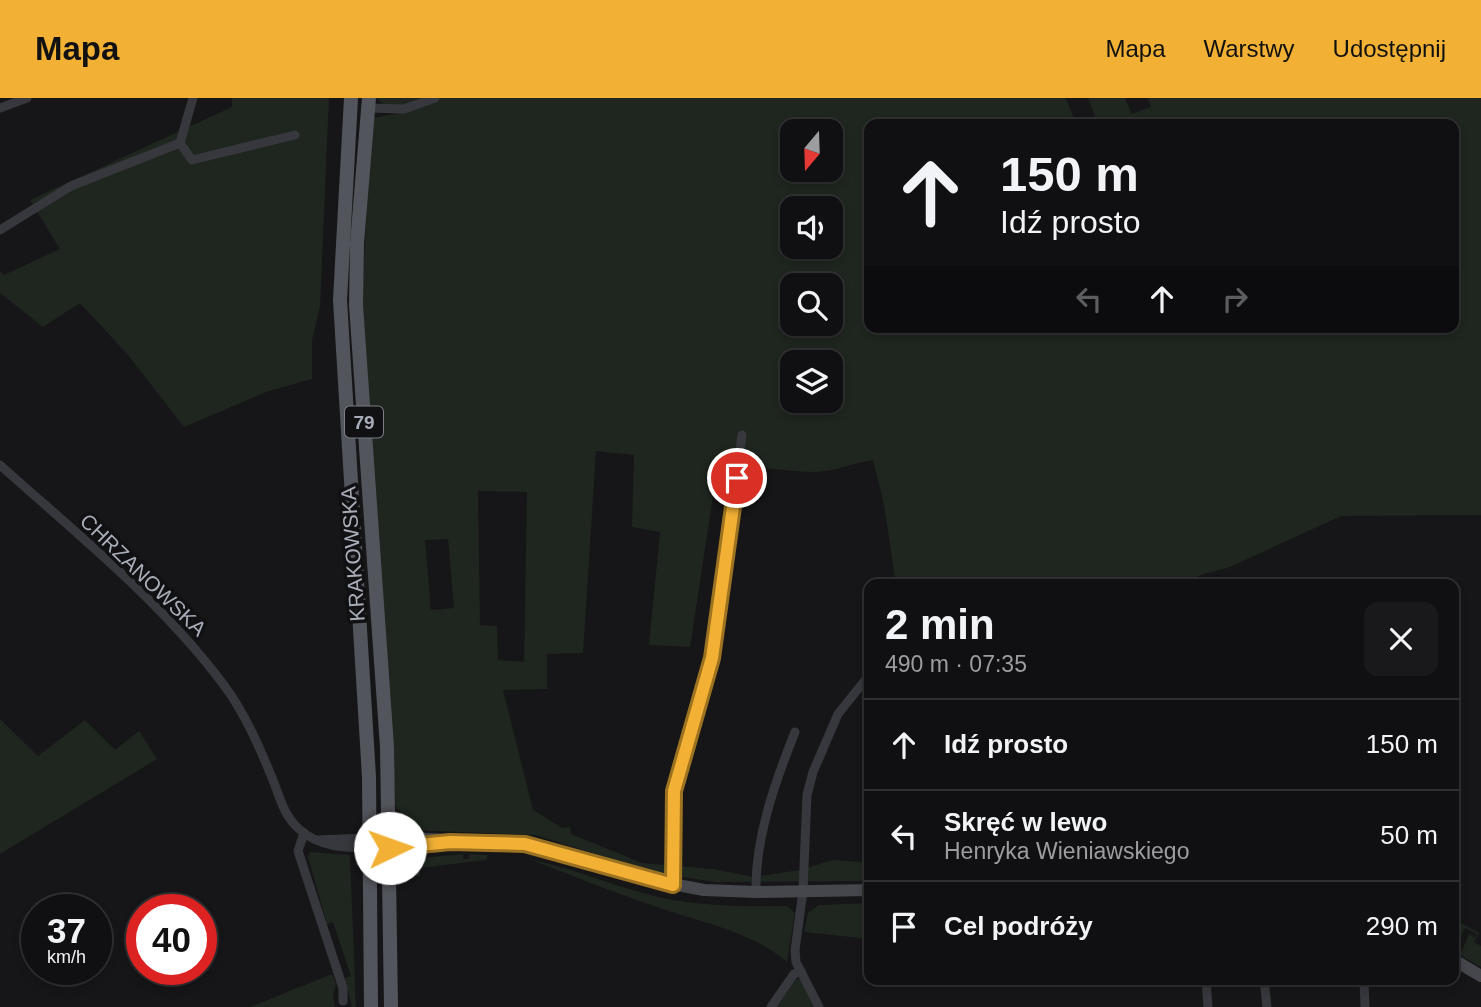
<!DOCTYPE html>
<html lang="pl">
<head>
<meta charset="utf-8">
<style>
	body { margin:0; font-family:Arial,sans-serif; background:#19191b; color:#f1f3f6; height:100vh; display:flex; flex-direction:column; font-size:26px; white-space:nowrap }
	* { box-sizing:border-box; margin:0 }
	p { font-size:23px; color:#9c9d9f }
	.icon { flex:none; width:38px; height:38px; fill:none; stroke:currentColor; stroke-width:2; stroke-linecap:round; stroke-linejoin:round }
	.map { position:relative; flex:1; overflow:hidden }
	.details { position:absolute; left:864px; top:481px; width:595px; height:406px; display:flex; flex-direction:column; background:#101012; border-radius:14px; box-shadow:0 4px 10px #0003,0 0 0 2px #303032 }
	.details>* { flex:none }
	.hud { position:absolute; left:864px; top:21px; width:595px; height:214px; border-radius:14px; box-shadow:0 4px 10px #0003,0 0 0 2px #303032; background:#101012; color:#f1f3f6; overflow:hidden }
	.needle { width:46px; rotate:199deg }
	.controls { position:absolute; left:780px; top:21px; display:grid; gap:14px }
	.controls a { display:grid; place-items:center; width:63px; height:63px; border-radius:14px; background:#101012; box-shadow:0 4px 10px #0003,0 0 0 2px #303032; font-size:35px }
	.speed { position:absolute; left:21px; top:796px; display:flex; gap:14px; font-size:35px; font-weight:700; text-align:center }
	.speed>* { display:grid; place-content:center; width:91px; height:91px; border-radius:50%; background:#101012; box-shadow:0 4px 10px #0003,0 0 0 2px #303032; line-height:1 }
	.speed small { font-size:18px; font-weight:400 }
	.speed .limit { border:10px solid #d22; background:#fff; color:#111 }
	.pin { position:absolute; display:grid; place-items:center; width:60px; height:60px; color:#fff; margin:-30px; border:4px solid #fff; border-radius:50%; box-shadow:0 2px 7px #0007 }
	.me { position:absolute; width:77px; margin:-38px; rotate:87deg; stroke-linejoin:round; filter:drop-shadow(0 0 5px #0008) }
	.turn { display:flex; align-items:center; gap:24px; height:147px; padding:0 21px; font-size:32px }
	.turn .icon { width:91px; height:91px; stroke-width:2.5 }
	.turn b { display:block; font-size:49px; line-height:60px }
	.lanes { display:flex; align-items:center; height:66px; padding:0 21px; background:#0003; justify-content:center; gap:35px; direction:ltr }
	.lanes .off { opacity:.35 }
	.round { display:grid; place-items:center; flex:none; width:74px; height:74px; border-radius:14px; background:#19191b }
	.overview { display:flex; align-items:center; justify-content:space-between; height:119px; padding:0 21px }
	h1 { font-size:42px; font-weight:700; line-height:52px }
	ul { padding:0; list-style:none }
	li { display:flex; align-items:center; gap:21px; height:91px; padding:0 21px; border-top:2px solid #303032 }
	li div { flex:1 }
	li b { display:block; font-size:26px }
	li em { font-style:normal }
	header { display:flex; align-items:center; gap:42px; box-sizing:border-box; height:98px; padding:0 35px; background:#f2b134; color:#111 }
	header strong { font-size:33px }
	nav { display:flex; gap:38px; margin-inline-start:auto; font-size:24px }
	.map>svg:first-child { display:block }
	.green { fill:#1e261f; fill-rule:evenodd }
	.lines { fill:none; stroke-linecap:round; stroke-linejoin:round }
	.street { stroke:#37383d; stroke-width:9 }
	.secondary { stroke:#45474d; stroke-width:12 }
	.primary { stroke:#53555c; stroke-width:14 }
	.route-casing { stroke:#9d7322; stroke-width:18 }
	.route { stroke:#f2b134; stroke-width:12 }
	.labels { text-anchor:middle; stroke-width:7; stroke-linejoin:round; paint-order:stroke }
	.shield { fill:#111113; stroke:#7b7e86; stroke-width:2 }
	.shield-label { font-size:19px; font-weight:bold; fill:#a8adb8 }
	.street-label { font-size:21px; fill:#a8adb8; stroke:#111113 }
</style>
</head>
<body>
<header>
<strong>Mapa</strong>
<nav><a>Mapa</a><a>Warstwy</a><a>Udostępnij</a></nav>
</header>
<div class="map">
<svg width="1481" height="909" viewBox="0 0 1481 909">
	<rect width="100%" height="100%" fill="#161618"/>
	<g class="green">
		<path d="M232 0H329L320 208 312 242V281L269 293 184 329 128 257 80 205 43 229 0 195V173L4 177 60 151 30 102 232 9Z"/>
		<path d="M376 0H1066L1076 26H870V229H1454V26H1098L1088 0H1125L1132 16 1151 9 1148 0H1481V417L1341 418 1230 469 1204 476 1180 486H896L884 407 873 362C853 365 836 373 815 374 782 374 750 365 717 372L690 549 649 547 660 434 632 429 634 357 596 353 583 555 547 556V591L503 592 533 712 562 730 570 729 571 736 642 765 713 771 754 779 800 772 833 762 870 765V783L716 784 655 775 535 737 409 732 400 725V712L396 711 362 196 372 20 405 14 383 6ZM793 33H831V72H793ZM793 110H831V149H793ZM793 187H831V226H793ZM793 264H831V303H793ZM478 393 527 394 524 564 498 562 497 528 480 527ZM448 441 454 510 431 512 425 442Z"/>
		<path d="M0 621 38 658 85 622 115 652 139 633 157 661 0 756Z"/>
		<path d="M310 754 350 757 356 909H352L345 880 351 878 333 824 327 826 308 759Z"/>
		<path d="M463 756V761H469V756L488 757 486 762 420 770V778L405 779 404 767 411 761Z"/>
		<path d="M532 762C577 771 618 790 662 800 703 808 746 809 787 808L795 815 787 864C753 835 711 827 669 813 623 798 578 780 532 762Z"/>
		<path d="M870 805V841L804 834 808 815 819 807Z"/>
		<path d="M1459 824 1479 835 1474 844 1481 848V869L1460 857 1469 836 1475 840 1477 836 1465 830 1454 852V834L1458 835Z"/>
		<path d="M332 876 336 886 333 898 335 909H250Z"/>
		<path d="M797 881H801L814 909H775Z"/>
	</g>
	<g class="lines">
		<g class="street">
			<path d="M193 0 180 45 192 62 295 37"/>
			<path d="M0 10 27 0"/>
			<path d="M368 10 404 11 435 0"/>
			<path d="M0 132 71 88 180 45"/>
			<path d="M0 367C77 436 161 503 223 586 243 612 258 645 270 675 279 695 282 716 299 731 324 754 358 749 390 750"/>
			<path d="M304 735 298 753 343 890V903"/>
			<path d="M318 742 390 739"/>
			<path d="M673 787 674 693 712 560 742 337"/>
			<path d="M756 794C755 740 775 684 795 634"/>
			<path d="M1206 882 1208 909"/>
			<path d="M1264 882 1267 909"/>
			<path d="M1364 882 1365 909"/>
			<path d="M771 909 794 876 801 873"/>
			<path d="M819 909 796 864 795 852 803 793 807 697 813 674 838 616 870 576"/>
		</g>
		<g class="secondary">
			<path d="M390 739 525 746 651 782 704 792 756 794 870 792"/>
			<path d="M390 750 439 746"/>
			<path d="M1454 862 1481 878"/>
		</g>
		<g class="primary">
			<path d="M351 0 340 202 369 679 371 909"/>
			<path d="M369 0 357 145 356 207 387 649 391 909"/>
		</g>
	</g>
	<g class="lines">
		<defs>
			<path id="route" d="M390 750 450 744 525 746 673 787 674 693 712 560 737 380"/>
		</defs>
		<use href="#route" class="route-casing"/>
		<use href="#route" class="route"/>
	</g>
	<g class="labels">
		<rect class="shield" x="345" y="308.5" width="38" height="31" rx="5"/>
		<g class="shield-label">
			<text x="364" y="331">79</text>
		</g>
		<g class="street-label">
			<text transform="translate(353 456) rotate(-94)" y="7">KRAKOWSKA</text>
			<text transform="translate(143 477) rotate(44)" y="7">CHRZANOWSKA</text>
		</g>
	</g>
</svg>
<div class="controls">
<a><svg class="needle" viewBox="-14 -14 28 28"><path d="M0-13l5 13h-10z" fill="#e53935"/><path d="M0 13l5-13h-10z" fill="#9c9d9f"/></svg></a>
<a><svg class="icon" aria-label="sound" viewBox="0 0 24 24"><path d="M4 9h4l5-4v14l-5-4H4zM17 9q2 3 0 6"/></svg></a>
<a><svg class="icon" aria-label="search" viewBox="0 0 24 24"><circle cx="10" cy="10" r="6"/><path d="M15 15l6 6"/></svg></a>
<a><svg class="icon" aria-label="layers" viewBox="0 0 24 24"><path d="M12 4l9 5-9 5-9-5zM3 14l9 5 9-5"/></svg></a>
</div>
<div class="speed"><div>37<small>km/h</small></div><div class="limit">40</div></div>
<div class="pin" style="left:737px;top:380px;background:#d93025"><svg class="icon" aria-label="arrive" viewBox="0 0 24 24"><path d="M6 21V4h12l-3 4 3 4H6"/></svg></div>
<svg class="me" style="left:390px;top:750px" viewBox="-20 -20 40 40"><circle r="19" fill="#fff"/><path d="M0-13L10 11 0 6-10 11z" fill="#f2b134"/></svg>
<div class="hud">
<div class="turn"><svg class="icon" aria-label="ahead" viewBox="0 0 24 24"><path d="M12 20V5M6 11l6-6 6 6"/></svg><div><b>150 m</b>Idź prosto</div></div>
<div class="lanes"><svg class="icon off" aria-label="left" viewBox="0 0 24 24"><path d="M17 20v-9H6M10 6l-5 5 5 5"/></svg><svg class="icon" aria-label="ahead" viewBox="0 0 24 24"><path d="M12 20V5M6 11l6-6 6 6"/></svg><svg class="icon off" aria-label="right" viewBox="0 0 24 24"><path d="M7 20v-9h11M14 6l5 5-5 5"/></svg></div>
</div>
<section class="details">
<div class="overview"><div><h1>2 min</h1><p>490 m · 07:35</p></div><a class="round"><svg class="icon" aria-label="close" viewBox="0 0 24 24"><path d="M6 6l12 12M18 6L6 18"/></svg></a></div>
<ul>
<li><svg class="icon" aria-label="ahead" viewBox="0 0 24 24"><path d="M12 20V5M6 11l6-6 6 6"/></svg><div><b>Idź prosto</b></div><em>150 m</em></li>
<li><svg class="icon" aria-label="left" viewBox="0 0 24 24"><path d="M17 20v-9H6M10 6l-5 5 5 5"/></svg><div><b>Skręć w lewo</b><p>Henryka Wieniawskiego</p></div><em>50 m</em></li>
<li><svg class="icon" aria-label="arrive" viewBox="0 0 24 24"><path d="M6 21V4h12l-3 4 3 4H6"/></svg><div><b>Cel podróży</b></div><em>290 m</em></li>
</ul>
</section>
</div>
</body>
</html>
